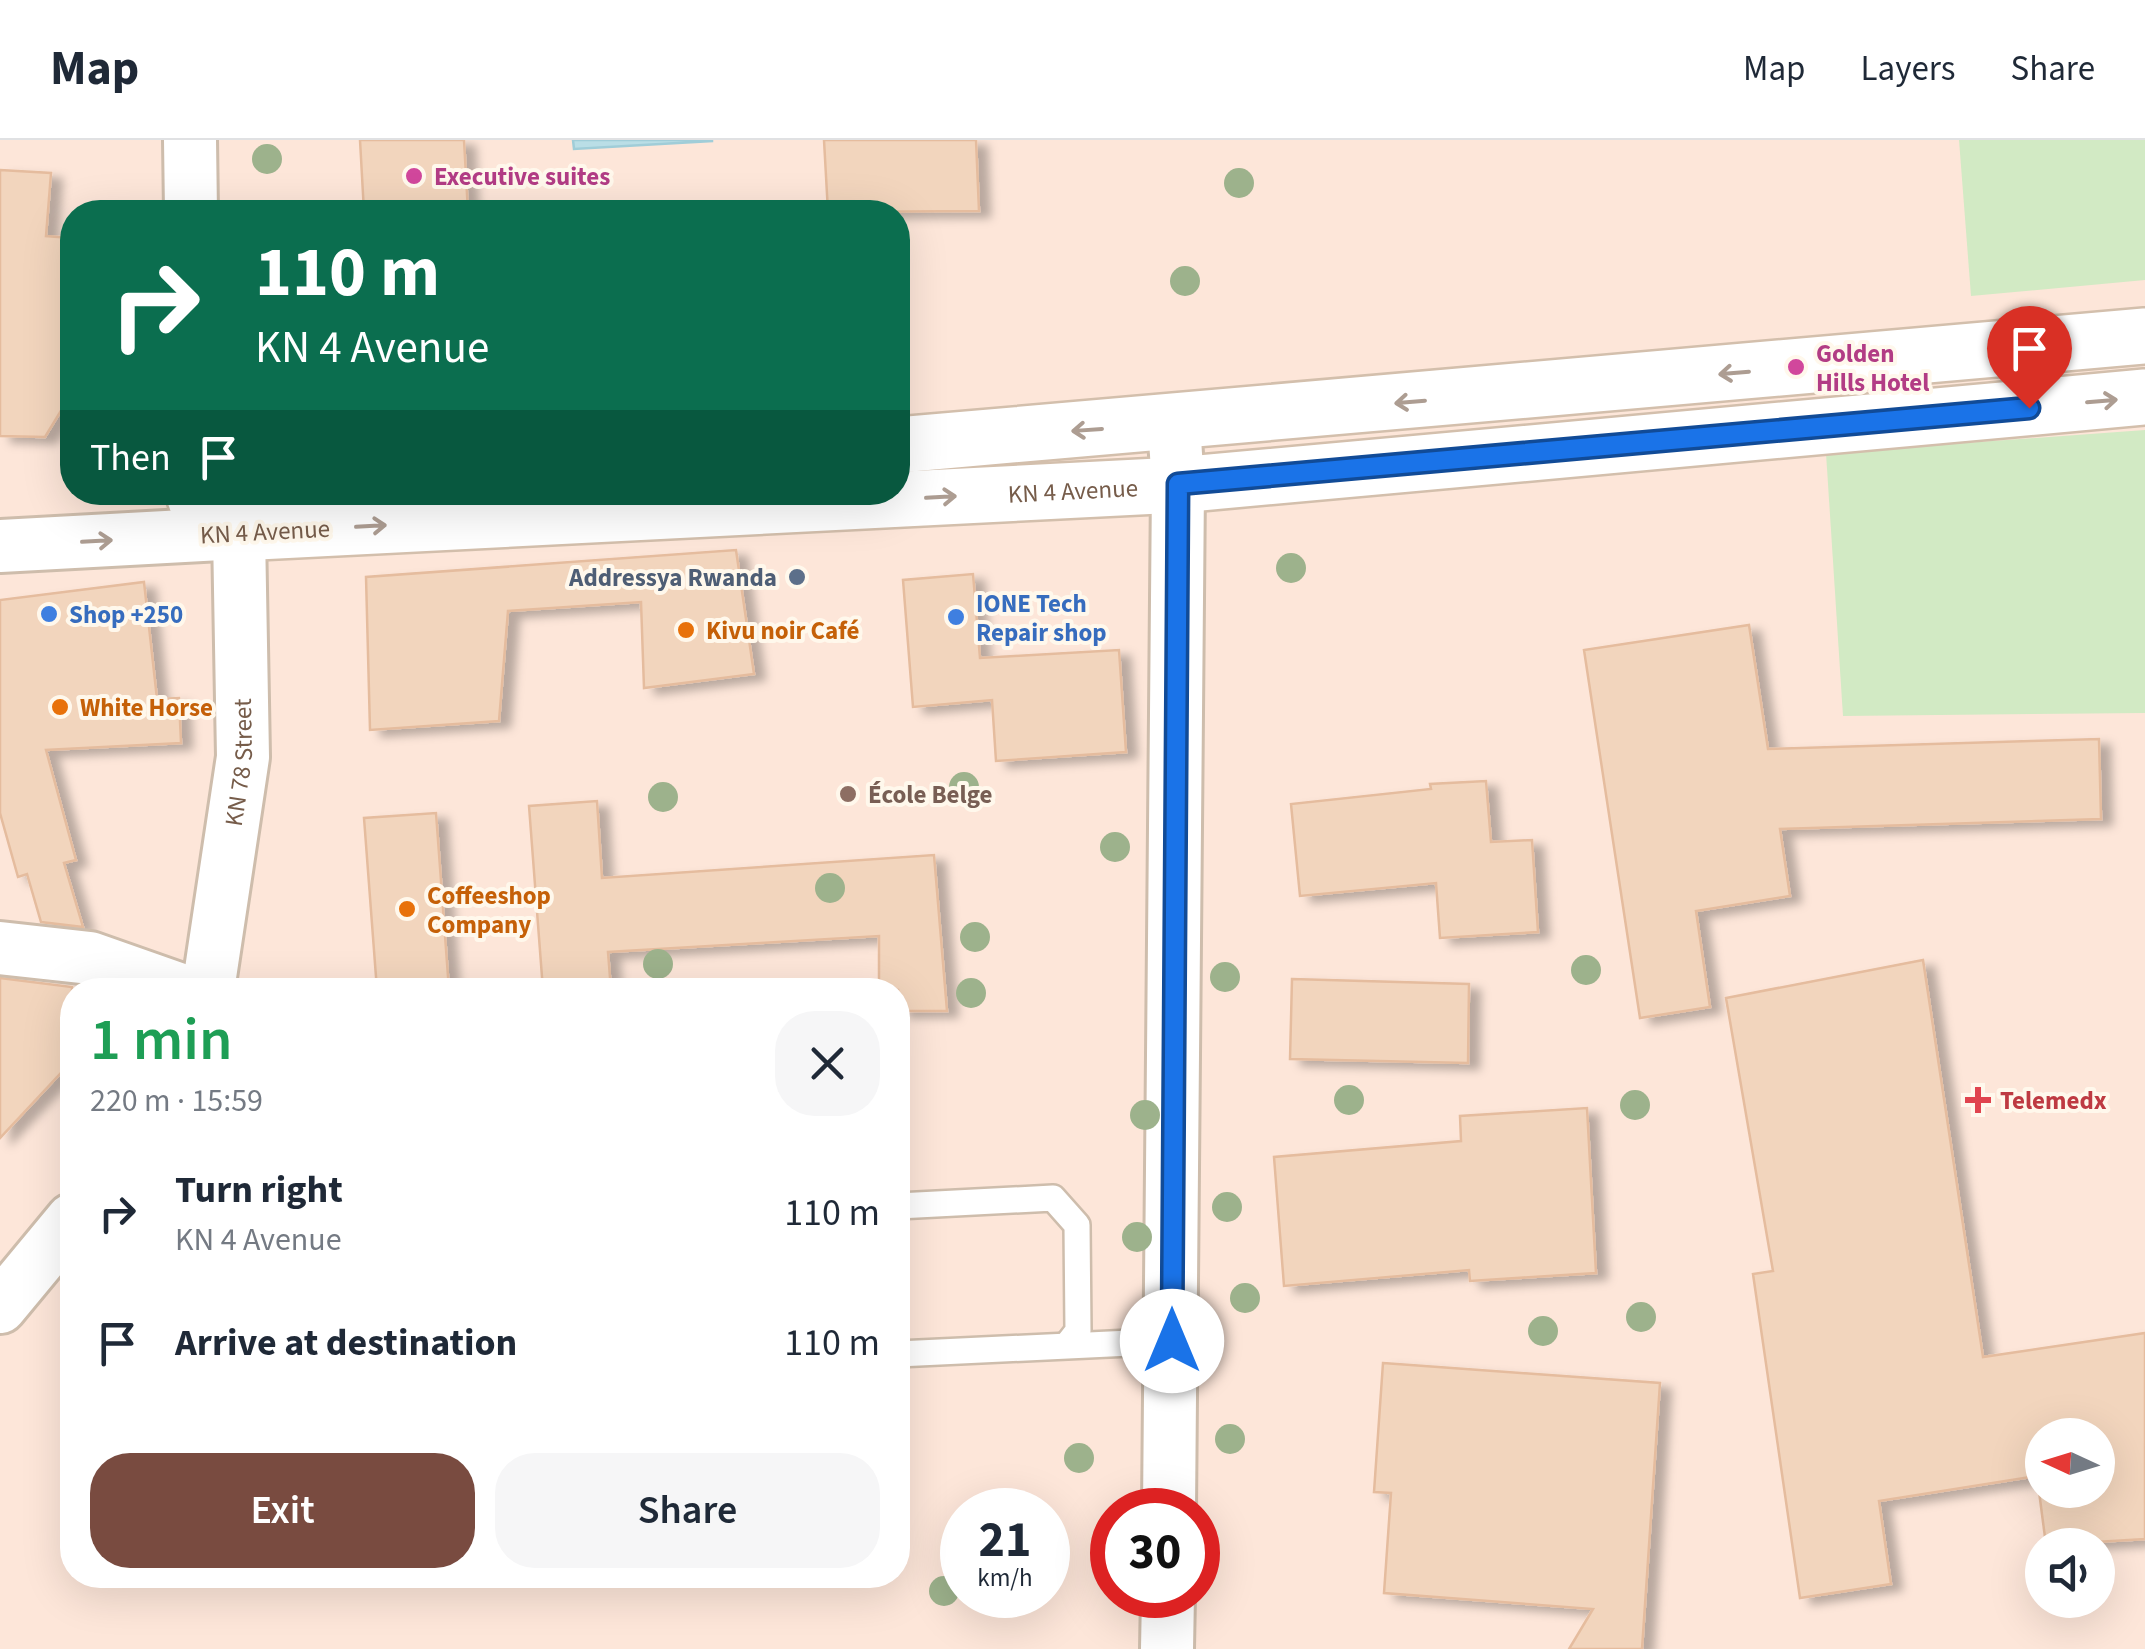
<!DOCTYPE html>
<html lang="en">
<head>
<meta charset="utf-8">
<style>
	body { margin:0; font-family:"Source Sans 3",sans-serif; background:#f6f6f7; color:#1f2937; height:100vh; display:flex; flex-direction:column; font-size:38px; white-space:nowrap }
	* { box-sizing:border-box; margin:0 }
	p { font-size:32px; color:#747a83 }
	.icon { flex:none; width:55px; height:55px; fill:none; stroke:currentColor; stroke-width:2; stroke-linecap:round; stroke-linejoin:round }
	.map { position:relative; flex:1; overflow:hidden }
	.panel { position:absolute; left:60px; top:838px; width:850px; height:610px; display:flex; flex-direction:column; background:#fff; border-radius:40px; box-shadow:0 10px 40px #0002 }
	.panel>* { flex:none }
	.hud { position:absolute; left:60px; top:60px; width:850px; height:305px; border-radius:40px; box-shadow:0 10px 40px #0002; background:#0b6e4f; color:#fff; overflow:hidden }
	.needle { width:65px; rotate:274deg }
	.tools { position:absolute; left:2025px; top:1278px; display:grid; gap:20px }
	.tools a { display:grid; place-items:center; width:90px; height:90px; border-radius:50%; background:#fff; box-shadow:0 10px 40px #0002; font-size:50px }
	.speed { position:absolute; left:940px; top:1348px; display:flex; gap:20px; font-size:50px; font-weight:700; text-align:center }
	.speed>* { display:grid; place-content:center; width:130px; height:130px; border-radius:50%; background:#fff; box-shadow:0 10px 40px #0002; line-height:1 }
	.speed small { font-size:25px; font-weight:400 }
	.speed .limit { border:15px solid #d22; background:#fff; color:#111 }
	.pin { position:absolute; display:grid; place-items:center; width:85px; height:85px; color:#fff; margin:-102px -42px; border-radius:50% 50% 50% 0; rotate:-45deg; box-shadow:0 0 10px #0007 }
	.pin .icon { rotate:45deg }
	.me { position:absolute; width:110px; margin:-55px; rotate:0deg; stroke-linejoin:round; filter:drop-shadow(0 0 8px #0008) }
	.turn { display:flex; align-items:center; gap:35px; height:210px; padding:0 30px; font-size:45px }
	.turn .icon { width:130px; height:130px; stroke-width:2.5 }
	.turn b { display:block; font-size:70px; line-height:85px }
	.then { display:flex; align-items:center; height:95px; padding:0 30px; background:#0003; gap:20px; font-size:38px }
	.round { display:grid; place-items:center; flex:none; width:105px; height:105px; border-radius:40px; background:#f6f6f7 }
	.overview { display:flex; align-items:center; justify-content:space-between; height:170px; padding:0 30px }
	h1 { font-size:60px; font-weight:600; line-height:75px; color:#1e9e55 }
	.primary-button { display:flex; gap:20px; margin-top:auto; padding:20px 30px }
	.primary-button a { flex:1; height:115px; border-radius:40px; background:#794b40; color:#fff; font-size:40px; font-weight:600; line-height:115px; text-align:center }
	.primary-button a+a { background:#f6f6f7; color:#1f2937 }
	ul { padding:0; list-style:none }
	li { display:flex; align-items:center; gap:30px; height:130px; padding:0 30px }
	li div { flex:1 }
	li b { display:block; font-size:38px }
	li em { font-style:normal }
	header { display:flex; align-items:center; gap:60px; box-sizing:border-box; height:140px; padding:0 50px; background:#fff; border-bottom:2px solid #e0e1e3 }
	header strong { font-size:48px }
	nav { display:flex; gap:55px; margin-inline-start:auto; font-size:35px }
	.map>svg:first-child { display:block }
	.commercial { fill:#fde6d9; fill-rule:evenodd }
	.green { fill:#d2eac4 }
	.water { fill:#badee6; stroke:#a0cdd8; stroke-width:2.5 }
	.building { fill:#f2d5bd; stroke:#e5bc9e; stroke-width:2.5; fill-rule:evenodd; filter:url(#shadow) }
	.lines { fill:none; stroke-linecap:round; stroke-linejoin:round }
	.lane-casing { stroke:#cebdac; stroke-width:30 }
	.street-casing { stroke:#cebdac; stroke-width:58 }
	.secondary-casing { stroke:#d3bfac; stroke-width:60 }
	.lane { stroke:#fff; stroke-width:25 }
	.street { stroke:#fff; stroke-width:52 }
	.secondary { stroke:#fff; stroke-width:55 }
	.tree { fill:#9db28c }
	.oneway { stroke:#ad9d92 }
	.route-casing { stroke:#114b97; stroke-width:25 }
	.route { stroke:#1a73e8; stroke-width:18 }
	.hotel-dot { fill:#d1479c; stroke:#fff8ec; stroke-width:4 }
	.service-dot { fill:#5c6f8a; stroke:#fff8ec; stroke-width:4 }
	.shop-dot { fill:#3f7fe0; stroke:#fff8ec; stroke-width:4 }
	.food-dot { fill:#e8710a; stroke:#fff8ec; stroke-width:4 }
	.education-dot { fill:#8d6e63; stroke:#fff8ec; stroke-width:4 }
	.health-dot { fill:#e0444e; stroke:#fff8ec; stroke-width:4 }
	.labels { text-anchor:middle; stroke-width:8; stroke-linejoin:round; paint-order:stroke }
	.hotel-label { font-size:25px; font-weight:bold; fill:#b23c85; stroke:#fff8ec; text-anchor:start }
	.street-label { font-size:25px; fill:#765c4a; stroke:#fff8ec }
	.service-label { font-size:25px; font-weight:bold; fill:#4e5e75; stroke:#fff8ec; text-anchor:end }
	.shop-label { font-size:25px; font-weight:bold; fill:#366cbe; stroke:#fff8ec; text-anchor:start }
	.food-label { font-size:25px; font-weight:bold; fill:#c56008; stroke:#fff8ec; text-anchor:start }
	.education-label { font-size:25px; font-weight:bold; fill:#785e54; stroke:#fff8ec; text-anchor:start }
	.health-label { font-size:25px; font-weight:bold; fill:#be3a42; stroke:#fff8ec; text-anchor:start }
</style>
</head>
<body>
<header>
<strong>Map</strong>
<nav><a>Map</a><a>Layers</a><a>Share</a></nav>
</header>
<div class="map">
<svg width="2145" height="1509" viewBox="0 0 2145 1509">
	<defs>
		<filter id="shadow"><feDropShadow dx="11" dy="6" stdDeviation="5" flood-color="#0004"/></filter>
	</defs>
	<rect width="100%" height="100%" fill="#fcf5e6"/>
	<path class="commercial" d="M0 0H2145V1509H0ZM72 72H898V352H72ZM72 850H898V1435H72ZM2042 1295H2098V1350H2042ZM962 1370H1048V1455H962ZM1112 1370H1198V1455H1112ZM2042 1405H2098V1460H2042Z"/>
	<g class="green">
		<path d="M1959 0H2145V140L1971 156Z"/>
		<path d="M2145 290V573L1843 576 1826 313Z"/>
	</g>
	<path class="water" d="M573 0H712V1L574 9Z"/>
	<g class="building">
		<path d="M360 0H464L468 72H364Z"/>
		<path d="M824 0H976L979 71 828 72Z"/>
		<path d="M0 30 51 33 46 96 71 98 65 194 72 195 70 256 45 297 0 296Z"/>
		<path d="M736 410 754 534 644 548 641 462 508 471 499 581 370 590 366 437Z"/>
		<path d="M973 434 980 518 1119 510 1126 612 996 621 992 560 913 567 903 440Z"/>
		<path d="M144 442 157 559 179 558 181 603 46 610 76 720 64 723 83 787 41 782 27 734 18 737 0 673V460Z"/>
		<path d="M1749 485 1768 609 2099 599 2101 679 1780 689 1790 756 1696 771 1710 867 1640 878 1584 510Z"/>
		<path d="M1486 641 1491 702 1532 700 1538 792 1440 798 1436 743 1300 756 1291 664 1431 649 1430 644Z"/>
		<path d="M597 661 602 738 934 715 947 871H898V850H879V796L608 812 611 850H543L529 666Z"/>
		<path d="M436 673 449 850H377L364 678Z"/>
		<path d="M1923 820 1983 1217 2145 1193V1399L2046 1405 2037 1336 1879 1361 1891 1444 1800 1458 1753 1134 1773 1131 1726 858ZM2042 1295H2098V1350H2042Z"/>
		<path d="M0 838 72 847V921L0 998Z"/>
		<path d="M1292 839 1469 844 1468 923 1290 919Z"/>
		<path d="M1587 968 1596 1133 1470 1141 1469 1130 1284 1146 1274 1017 1461 1001 1460 976Z"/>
		<path d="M1383 1223 1660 1243 1642 1509H1569L1593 1469 1384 1453 1391 1353 1374 1352Z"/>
	</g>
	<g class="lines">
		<defs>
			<g id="lane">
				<path d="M898 1066 1053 1058 1077 1085 1078 1191 1067 1205"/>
				<path d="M898 1214 1172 1201"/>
			</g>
			<g id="street">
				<path d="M190 0 191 72"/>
				<path d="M0 406 239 393"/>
				<path d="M0 808 90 818 181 850"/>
				<path id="s1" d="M208 850 243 617 239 393"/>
				<path d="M0 1167 72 1080"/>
				<path d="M1169 1370 1178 345 1174 284"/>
				<path d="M1167 1509 1168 1455"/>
			</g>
			<g id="secondary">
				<path d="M898 305 2145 196"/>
				<path d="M195 358 273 352"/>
				<path id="s2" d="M239 393 1178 345 2145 257"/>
			</g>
		</defs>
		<use href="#lane" class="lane-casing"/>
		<use href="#street" class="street-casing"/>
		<use href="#secondary" class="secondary-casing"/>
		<use href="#lane" class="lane"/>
		<use href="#street" class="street"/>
		<use href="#secondary" class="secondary"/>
	</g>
	<g class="tree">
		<circle cx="267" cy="19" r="15"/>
		<circle cx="1239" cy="43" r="15"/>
		<circle cx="1185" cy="141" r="15"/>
		<circle cx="1291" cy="428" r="15"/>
		<circle cx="964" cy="647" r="15"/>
		<circle cx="663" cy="657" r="15"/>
		<circle cx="1115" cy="707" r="15"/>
		<circle cx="830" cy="748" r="15"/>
		<circle cx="975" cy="797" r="15"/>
		<circle cx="658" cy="824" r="15"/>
		<circle cx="1586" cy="830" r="15"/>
		<circle cx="1225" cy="837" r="15"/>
		<circle cx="971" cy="853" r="15"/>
		<circle cx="1349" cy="960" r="15"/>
		<circle cx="1635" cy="965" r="15"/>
		<circle cx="1145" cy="975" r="15"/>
		<circle cx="1227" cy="1067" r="15"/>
		<circle cx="1137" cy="1097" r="15"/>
		<circle cx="1245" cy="1158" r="15"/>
		<circle cx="1641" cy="1177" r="15"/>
		<circle cx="1543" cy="1191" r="15"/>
		<circle cx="1230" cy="1299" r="15"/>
		<circle cx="1079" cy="1318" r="15"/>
		<circle cx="944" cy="1451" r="15"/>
	</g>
	<defs><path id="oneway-shaft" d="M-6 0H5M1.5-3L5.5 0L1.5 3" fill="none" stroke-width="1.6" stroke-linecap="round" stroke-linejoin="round" transform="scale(2.5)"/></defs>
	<g class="oneway">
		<use href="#oneway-shaft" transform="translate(1734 233) rotate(175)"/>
		<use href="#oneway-shaft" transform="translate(2102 261) rotate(-5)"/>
		<use href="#oneway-shaft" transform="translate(1410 262) rotate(175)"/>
		<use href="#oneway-shaft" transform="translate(1087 290) rotate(176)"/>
		<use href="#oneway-shaft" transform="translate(941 357) rotate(-3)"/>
		<use href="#oneway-shaft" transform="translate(371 386) rotate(-3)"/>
		<use href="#oneway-shaft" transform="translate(97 401) rotate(-3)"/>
	</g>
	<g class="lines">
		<defs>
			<path id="route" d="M1172 1201 1178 344 2029 268"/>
		</defs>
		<use href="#route" class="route-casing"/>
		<use href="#route" class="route"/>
	</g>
	<g class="hotel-dot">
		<circle cx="414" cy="36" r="10"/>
		<circle cx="1796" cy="227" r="10"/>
	</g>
	<circle class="service-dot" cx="797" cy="437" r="10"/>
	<g class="shop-dot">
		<circle cx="49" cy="474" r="10"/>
		<circle cx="956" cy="477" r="10"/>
	</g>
	<g class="food-dot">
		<circle cx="686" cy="490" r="10"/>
		<circle cx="60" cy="567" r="10"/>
		<circle cx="407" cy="769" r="10"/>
	</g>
	<circle class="education-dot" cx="848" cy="654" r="10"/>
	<path class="health-dot" d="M1973 945h10v10h10v10h-10v10h-10v-10h-10v-10h10z"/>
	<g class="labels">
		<g class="hotel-label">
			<text x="434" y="45">Executive suites</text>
			<text x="1816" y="222">Golden<tspan x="1816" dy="29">Hills Hotel</tspan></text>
		</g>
		<g class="street-label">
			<text dy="9" stroke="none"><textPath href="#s2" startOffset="835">KN 4 Avenue</textPath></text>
			<text transform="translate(265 391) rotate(-3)" y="9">KN 4 Avenue</text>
			<text dy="9" stroke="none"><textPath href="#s1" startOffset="230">KN 78 Street</textPath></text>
		</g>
		<g class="service-label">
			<text x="777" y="446">Addressya Rwanda</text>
		</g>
		<g class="shop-label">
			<text x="976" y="472">IONE Tech<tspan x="976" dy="29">Repair shop</tspan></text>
			<text x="69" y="483">Shop +250</text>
		</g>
		<g class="food-label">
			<text x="706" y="499">Kivu noir Café</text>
			<text x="80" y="576">White Horse</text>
			<text x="427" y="764">Coffeeshop<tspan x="427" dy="29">Company</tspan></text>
		</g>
		<g class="education-label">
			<text x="868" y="663">École Belge</text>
		</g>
		<g class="health-label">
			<text x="2000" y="969">Telemedx</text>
		</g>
	</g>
</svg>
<div class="tools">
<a><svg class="needle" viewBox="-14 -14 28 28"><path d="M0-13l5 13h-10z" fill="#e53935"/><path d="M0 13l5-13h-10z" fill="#747a83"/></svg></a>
<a><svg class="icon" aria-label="sound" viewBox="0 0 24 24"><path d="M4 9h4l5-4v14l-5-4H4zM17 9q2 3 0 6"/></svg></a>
</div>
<div class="speed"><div>21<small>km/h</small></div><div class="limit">30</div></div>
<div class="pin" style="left:2029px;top:268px;background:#d93025"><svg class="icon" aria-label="arrive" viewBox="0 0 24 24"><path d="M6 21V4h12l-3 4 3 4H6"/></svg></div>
<svg class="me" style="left:1172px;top:1201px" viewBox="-20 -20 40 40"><circle r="19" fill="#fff"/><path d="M0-13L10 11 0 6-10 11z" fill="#1a73e8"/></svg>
<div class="hud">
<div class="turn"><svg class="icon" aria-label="right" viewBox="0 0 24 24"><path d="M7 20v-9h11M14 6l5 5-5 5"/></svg><div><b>110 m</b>KN 4 Avenue</div></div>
<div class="then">Then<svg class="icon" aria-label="arrive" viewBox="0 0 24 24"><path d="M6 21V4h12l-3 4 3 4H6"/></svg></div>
</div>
<section class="panel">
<div class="overview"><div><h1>1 min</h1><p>220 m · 15:59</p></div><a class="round"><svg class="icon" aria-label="close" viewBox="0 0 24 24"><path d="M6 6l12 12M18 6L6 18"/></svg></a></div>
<ul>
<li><svg class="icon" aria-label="right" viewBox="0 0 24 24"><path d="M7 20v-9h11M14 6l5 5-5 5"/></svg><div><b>Turn right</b><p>KN 4 Avenue</p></div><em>110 m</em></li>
<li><svg class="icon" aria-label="arrive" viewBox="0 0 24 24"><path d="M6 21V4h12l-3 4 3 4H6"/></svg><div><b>Arrive at destination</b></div><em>110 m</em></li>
</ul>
<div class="primary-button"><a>Exit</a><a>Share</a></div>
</section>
</div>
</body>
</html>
